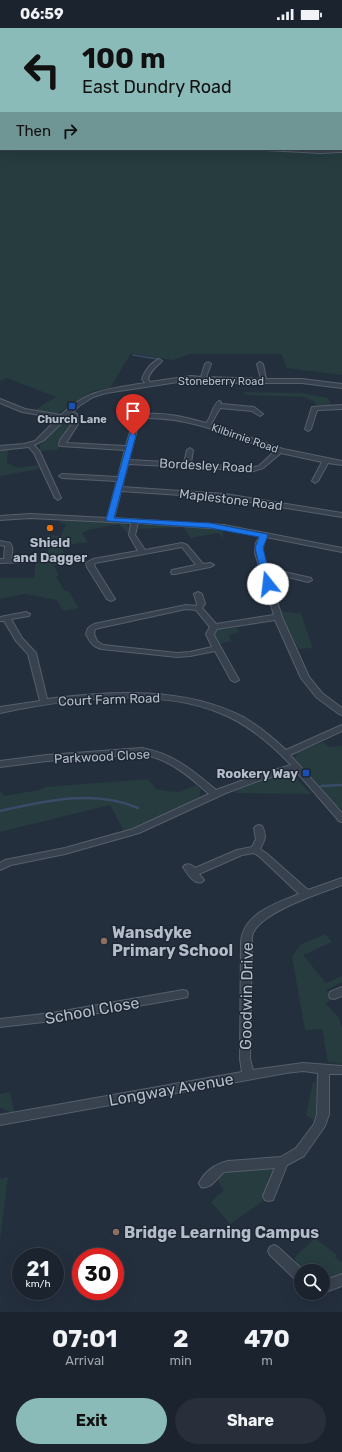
<!DOCTYPE html>
<html lang="en">
<head>
<meta charset="utf-8">
<style>
	body { margin:0; font-family:Rubik,sans-serif; background:#282f3a; color:#f1f3f6; height:100vh; display:flex; flex-direction:column; font-size:15px; white-space:nowrap }
	* { box-sizing:border-box; margin:0 }
	p { font-size:13px; color:#a0a4aa }
	.icon { flex:none; width:22px; height:22px; fill:none; stroke:currentColor; stroke-width:2; stroke-linecap:round; stroke-linejoin:round }
	.map { position:relative; height:1284px; overflow:hidden }
	.sheet { display:flex; flex-direction:column; background:#1b232e; flex:1 }
	.sheet>* { flex:none }
	.hud { position:absolute; left:0px; top:0px; width:342px; height:122px; box-shadow:0 4px 16px #0002,0 0 0 1px #39404a; background:#8bbbb9; color:#111; overflow:hidden }
	.fabs { position:absolute; left:294px; top:1236px; display:grid; gap:8px }
	.fabs a { display:grid; place-items:center; width:36px; height:36px; border-radius:50%; background:#1b232e; box-shadow:0 4px 16px #0002,0 0 0 1px #39404a; font-size:20px }
	.speed { position:absolute; left:12px; top:1220px; display:flex; gap:8px; font-size:20px; font-weight:700; text-align:center }
	.speed>* { display:grid; place-content:center; width:52px; height:52px; border-radius:50%; background:#1b232e; box-shadow:0 4px 16px #0002,0 0 0 1px #39404a; line-height:1 }
	.speed small { font-size:10px; font-weight:400 }
	.speed .limit { border:6px solid #d22; background:#fff; color:#111 }
	.pin { position:absolute; display:grid; place-items:center; width:34px; height:34px; color:#fff; margin:-41px -17px; border-radius:50% 50% 50% 0; rotate:-45deg; box-shadow:0 0 4px #0007 }
	.pin .icon { rotate:45deg }
	.me { position:absolute; width:44px; margin:-22px; rotate:344deg; stroke-linejoin:round; filter:drop-shadow(0 0 3px #0008) }
	.turn { display:flex; align-items:center; gap:14px; height:84px; padding:0 16px; font-size:18px }
	.turn .icon { width:52px; height:52px; stroke-width:2.5 }
	.turn b { display:block; font-size:28px; line-height:34px }
	.then { display:flex; align-items:center; height:38px; padding:0 16px; background:#0003; gap:8px; font-size:15px }
	.eta { display:flex; justify-content:space-evenly; align-items:center; height:68px; text-align:center }
	.eta b { font-size:24px; font-weight:700; line-height:28px }
	.button { display:flex; gap:8px; margin-top:auto; padding:8px 16px }
	.button a { flex:1; height:46px; border-radius:24px; background:#8bbbb9; color:#111; font-size:16px; font-weight:700; line-height:46px; text-align:center }
	.button a+a { background:#282f3a; color:#f1f3f6 }
	.status { display:flex; justify-content:space-between; align-items:center; height:28px; padding:0 20px; background:#1b232e; direction:ltr }
	.status svg { height:11px; fill:currentColor }
	.map>svg:first-child { display:block }
	.green { fill:#263c3f }
	.lines { fill:none; stroke-linecap:round; stroke-linejoin:round }
	.stream-far1 { stroke:#394c67; stroke-width:1.5 }
	.stream { stroke:#394c67; stroke-width:2.5 }
	.street-casing { stroke:#565f6c; stroke-width:2 }
	.secondary-casing { stroke:#565f6c; stroke-width:2 }
	.highway-casing { stroke:#434c59; stroke-width:2 }
	.street { fill:#38414e; fill-rule:evenodd }
	.secondary { fill:#465061; fill-rule:evenodd }
	.highway { fill:#746855; fill-rule:evenodd }
	.route { fill:#1a73e8; stroke:#114b97 }
	.transit-dot { fill:#1a4fb4; stroke:#1d2633; stroke-width:1.5 }
	.food-dot { fill:#e8710a; stroke:#1d2633; stroke-width:1.5 }
	.education-dot { fill:#8d6e63; stroke:#1d2633; stroke-width:1.5 }
	.labels { text-anchor:middle; stroke-width:3; stroke-linejoin:round; paint-order:stroke }
	.far-street-label { font-size:11px; fill:#b4bcc9; stroke:#1d2633 }
	.far-poi-label { font-size:11px; font-weight:bold; fill:#b4bcc9; stroke:#1d2633 }
	.street-label { font-size:13px; fill:#b4bcc9; stroke:#1d2633 }
	.poi-label { font-size:13px; font-weight:bold; fill:#b4bcc9; stroke:#1d2633 }
	.near-poi-label { font-size:16px; font-weight:bold; fill:#b4bcc9; stroke:#1d2633; text-anchor:start }
	.near-street-label { font-size:16px; fill:#b4bcc9; stroke:#1d2633 }
</style>
</head>
<body>
<div class="status"><b>06:59</b><svg viewBox="0 0 49 12"><path d="M0 12V9h3v3zM5 12V6h3v6zM10 12V3h3v9zM15 12V0h3v12zM26 1h20v11H26zM47 4h2v5h-2z"/></svg></div>
<div class="map">
<svg width="342" height="1284" viewBox="0 0 342 1284">
	<rect width="100%" height="100%" fill="#242f3e"/>
	<g class="green">
		<path d="M0 0H254L1 1V41Z"/>
		<path d="M0 116 1 121H256L319 124 342 123V347L287 340 281 326H191L172 332 131 325 110 360 93 363 57 386 33 383 56 369 7 350 0 353Z"/>
		<path d="M242 364 300 365 328 370 332 378H318L313 373 304 369 247 367Z"/>
		<path d="M71 386 74 395 62 412 58 422 40 423V417Z"/>
		<path d="M0 422H8L7 435 18 440 38 437 39 441 0 448Z"/>
		<path d="M64 492 124 495 128 497 130 502 129 505H127L119 496 88 502 82 505 88 514 60 518 68 532 54 538 59 547 56 549 64 562 69 564 79 580 63 583 57 572 25 566 0 571V550H34L36 531 47 530 49 507 61 508 66 496 59 495 61 493Z"/>
		<path d="M146 496 216 501 223 502V510L218 505 191 510 183 499 138 501 141 497Z"/>
		<path d="M281 583 301 586 313 620 298 621Z"/>
		<path d="M237 600 239 604 229 607 231 610H229L231 613 219 616 215 607 217 602Z"/>
		<path d="M323 714 329 719 342 718V781L337 778 295 731 297 724Z"/>
		<path d="M284 746 296 750 311 766 236 765 234 763 258 753Z"/>
		<path d="M148 751 156 761 167 763 179 764 196 757 201 761 199 770 152 793 124 803 110 777 0 804V763L4 768 40 762 45 759Z"/>
		<path d="M325 906 332 914 303 927 326 955 342 948V954L326 962 333 971 325 975 339 990 342 1000V1036L328 1034 322 1001 305 1002 292 929 300 917Z"/>
		<path d="M313 1054H316V1085L313 1092 306 1087Z"/>
		<path d="M10 1064 14 1084H10L0 1079V1066Z"/>
		<path d="M272 1139 275 1142 264 1170 262 1174 230 1196 211 1174 224 1162 220 1157 218 1151 221 1145 227 1142Z"/>
		<path d="M8 1149 0 1212V1151Z"/>
		<path d="M315 1210 337 1227 335 1229 342 1234V1247L323 1254V1243H301L296 1237 295 1229Z"/>
	</g>
	<g class="lines">
		<path class="stream-far1" d="M133 327 158 331"/>
		<g class="stream">
			<path d="M321 758 342 757"/>
			<path d="M0 783C44 773 95 761 138 780"/>
		</g>
		<defs>
			<g id="street">
				<rect x="341" y="3" width="1" height="2"/>
				<path d="M264 121 320 123 342 122V124L320 125 266 122Z"/>
				<path d="M159 331 162 333C156 339 150 343 148 351L150 354 191 348 201 349 205 336 208 334 211 336 206 349 261 351 257 336 260 334 263 336 266 351H302L342 356V360L302 355H240L191 352 106 365 93 369 79 378 44 412 34 417 40 424 61 470 58 472 55 470 34 425 29 419 0 422V418L24 416 35 413 58 390 22 384 0 375V371L25 381 61 387C88 361 110 361 145 355L142 351C145 342 151 335 159 331Z"/>
				<path d="M219 373 221 374V376L254 379 263 386 260 388 252 383 220 380 211 396 283 421 342 433V437L328 435 318 453 315 455 312 453 322 434 281 425 263 440 251 444 210 440 128 436 122 459 225 466 342 485V489L225 470 121 463 114 490 224 497 342 520V524L266 509C260 521 264 531 268 544L280 543 311 550 312 552 308 554 280 547 269 548 282 589 309 649 322 665 342 680V687L339 686 316 669 301 650 275 592 217 601 214 606 215 609 239 652 235 654 231 652 215 623 190 628 177 629 102 621C93 619 90 614 86 606L88 600 94 596 186 577 196 578 197 576 194 566 198 564 202 566 205 576 202 580 216 596 274 587 255 525 256 515 260 508 224 501 138 495 135 507 145 522 182 515 187 517 203 536 210 535 214 537 210 539 175 546H172L171 544 172 542 196 537 182 519 95 535 94 536 95 539 115 571 111 573 107 571 87 539 86 535 93 531 138 523 129 507 131 495 30 490 0 492V488L30 486 107 490 117 453 62 450 59 448 62 446 118 449 125 422 60 418 59 417 60 412 72 396V385L74 384 77 386 78 396 66 415 126 418 133 393 140 387C161 383 185 389 206 395 212 389 212 377 219 373ZM144 390C191 389 231 408 275 423L259 438 251 440 191 435 193 422 190 420 187 422 184 435 129 432 139 394ZM186 581 196 582 210 599 206 606 212 619 190 624 177 625 103 617 97 613 94 606 95 601 99 600Z"/>
				<path d="M342 377V381L317 382 311 401 308 403 305 401 312 379Z"/>
				<path d="M0 513 10 515C14 520 12 525 11 530H29L33 532 29 534 0 535V531H4L5 519V518L0 517Z"/>
				<path d="M26 584 30 586 29 588 11 591 22 610 36 625 47 671C112 663 185 658 245 690 260 699 273 710 286 722L342 697V703L290 727 342 785V794L339 793 295 742 258 753 226 765 139 805 65 826 11 837 0 842V835L5 832 65 820 133 801 209 766C189 748 169 731 142 726L47 733 0 739V733L47 727 142 720C174 726 192 742 216 762L252 749 291 737C271 716 248 696 220 685 157 659 66 671 0 685V679L40 673 28 626 16 613 4 593H0V589Z"/>
				<path d="M259 797 262 798C267 808 265 812 260 821L266 825 308 862 342 850V857C321 865 257 885 252 908L250 1031 253 1042 303 1035 342 1038V1046H329V1086L325 1098 304 1128 287 1137 273 1172 269 1173 265 1172 263 1168 275 1140 224 1144C217 1150 210 1162 201 1159L199 1155C205 1143 216 1136 228 1133L281 1129 296 1120 314 1096 317 1086 318 1045 303 1043 286 1045 0 1097V1087L242 1044 240 1031 241 915C242 886 276 875 299 866L260 829 254 825 242 827 199 846 204 852 202 854C194 857 188 846 183 839L185 837C190 835 191 837 195 840L237 822 252 819 256 811 254 800 256 798Z"/>
				<path d="M342 959V968L334 971 330 970 329 967 330 964Z"/>
				<path d="M183 962 187 963 188 966 187 969 183 970 52 993 0 999V991L52 985Z"/>
				<path d="M274 1217 278 1219 304 1243H301V1255L297 1253 270 1227 268 1223 270 1219Z"/>
				<path d="M342 1246V1258L323 1265V1253Z"/>
			</g>
			<g id="secondary">
				<path d="M251 0H256L251 1Z"/>
				<rect x="0" y="98" width="1" height="4"/>
			</g>
			<g id="highway">
				<rect x="341" y="35" width="1" height="4"/>
				<rect x="0" y="112" width="1" height="4"/>
			</g>
		</defs>
		<use href="#street" class="street-casing"/>
		<use href="#secondary" class="secondary-casing"/>
		<use href="#highway" class="highway-casing"/>
		<use href="#street" class="street"/>
		<use href="#secondary" class="secondary"/>
		<use href="#highway" class="highway"/>
	</g>
	<path class="route" d="M130 405H133L136 407 114 490 210 495 267 506 268 507 263 520 272 556 271 558H265L264 556 255 520 259 509 210 500 107 493 106 492Z"/>
	<g class="transit-dot">
		<rect x="68" y="374" width="8" height="8" rx="2"/>
		<rect x="302" y="741" width="8" height="8" rx="2"/>
	</g>
	<circle class="food-dot" cx="50" cy="500" r="4"/>
	<g class="education-dot">
		<circle cx="104" cy="913" r="4"/>
		<circle cx="116" cy="1204" r="4"/>
	</g>
	<g class="labels">
		<g class="far-street-label">
			<text x="221" y="357">Stoneberry Road</text>
			<text transform="translate(245 410) rotate(19)" y="4">Kilbirnie Road</text>
		</g>
		<g class="far-poi-label">
			<text x="72" y="395">Church Lane</text>
		</g>
		<g class="street-label">
			<text transform="translate(206 437) rotate(3)" y="5">Bordesley Road</text>
			<text transform="translate(231 471) rotate(7)" y="5">Maplestone Road</text>
			<text transform="translate(109 671) rotate(-2)" y="5">Court Farm Road</text>
			<text transform="translate(102 728) rotate(-3)" y="5">Parkwood Close</text>
		</g>
		<g class="poi-label">
			<text x="50" y="519">Shield<tspan x="50" dy="15">and Dagger</tspan></text>
			<text x="298" y="750" text-anchor="end">Rookery Way</text>
		</g>
		<g class="near-poi-label">
			<text x="112" y="910">Wansdyke<tspan x="112" dy="18">Primary School</tspan></text>
			<text x="124" y="1210">Bridge Learning Campus</text>
		</g>
		<g class="near-street-label">
			<text transform="translate(246 968) rotate(-89)" y="6">Goodwin Drive</text>
			<text transform="translate(92 982) rotate(-10)" y="6">School Close</text>
			<text transform="translate(171 1061) rotate(-10)" y="6">Longway Avenue</text>
		</g>
	</g>
</svg>
<div class="fabs">
<a><svg class="icon" aria-label="search" viewBox="0 0 24 24"><circle cx="10" cy="10" r="6"/><path d="M15 15l6 6"/></svg></a>
</div>
<div class="speed"><div>21<small>km/h</small></div><div class="limit">30</div></div>
<div class="pin" style="left:133px;top:407px;background:#d93025"><svg class="icon" aria-label="arrive" viewBox="0 0 24 24"><path d="M6 21V4h12l-3 4 3 4H6"/></svg></div>
<svg class="me" style="left:268px;top:556px" viewBox="-20 -20 40 40"><circle r="19" fill="#fff"/><path d="M0-13L10 11 0 6-10 11z" fill="#1a73e8"/></svg>
<div class="hud">
<div class="turn"><svg class="icon" aria-label="left" viewBox="0 0 24 24"><path d="M17 20v-9H6M10 6l-5 5 5 5"/></svg><div><b>100 m</b>East Dundry Road</div></div>
<div class="then">Then<svg class="icon" aria-label="right" viewBox="0 0 24 24"><path d="M7 20v-9h11M14 6l5 5-5 5"/></svg></div>
</div>
</div>
<section class="sheet">
<div class="eta">
<div><b>07:01</b><p>Arrival</p></div>
<div><b>2</b><p>min</p></div>
<div><b>470</b><p>m</p></div>
</div>
<div class="button"><a>Exit</a><a>Share</a></div>
</section>
</body>
</html>
